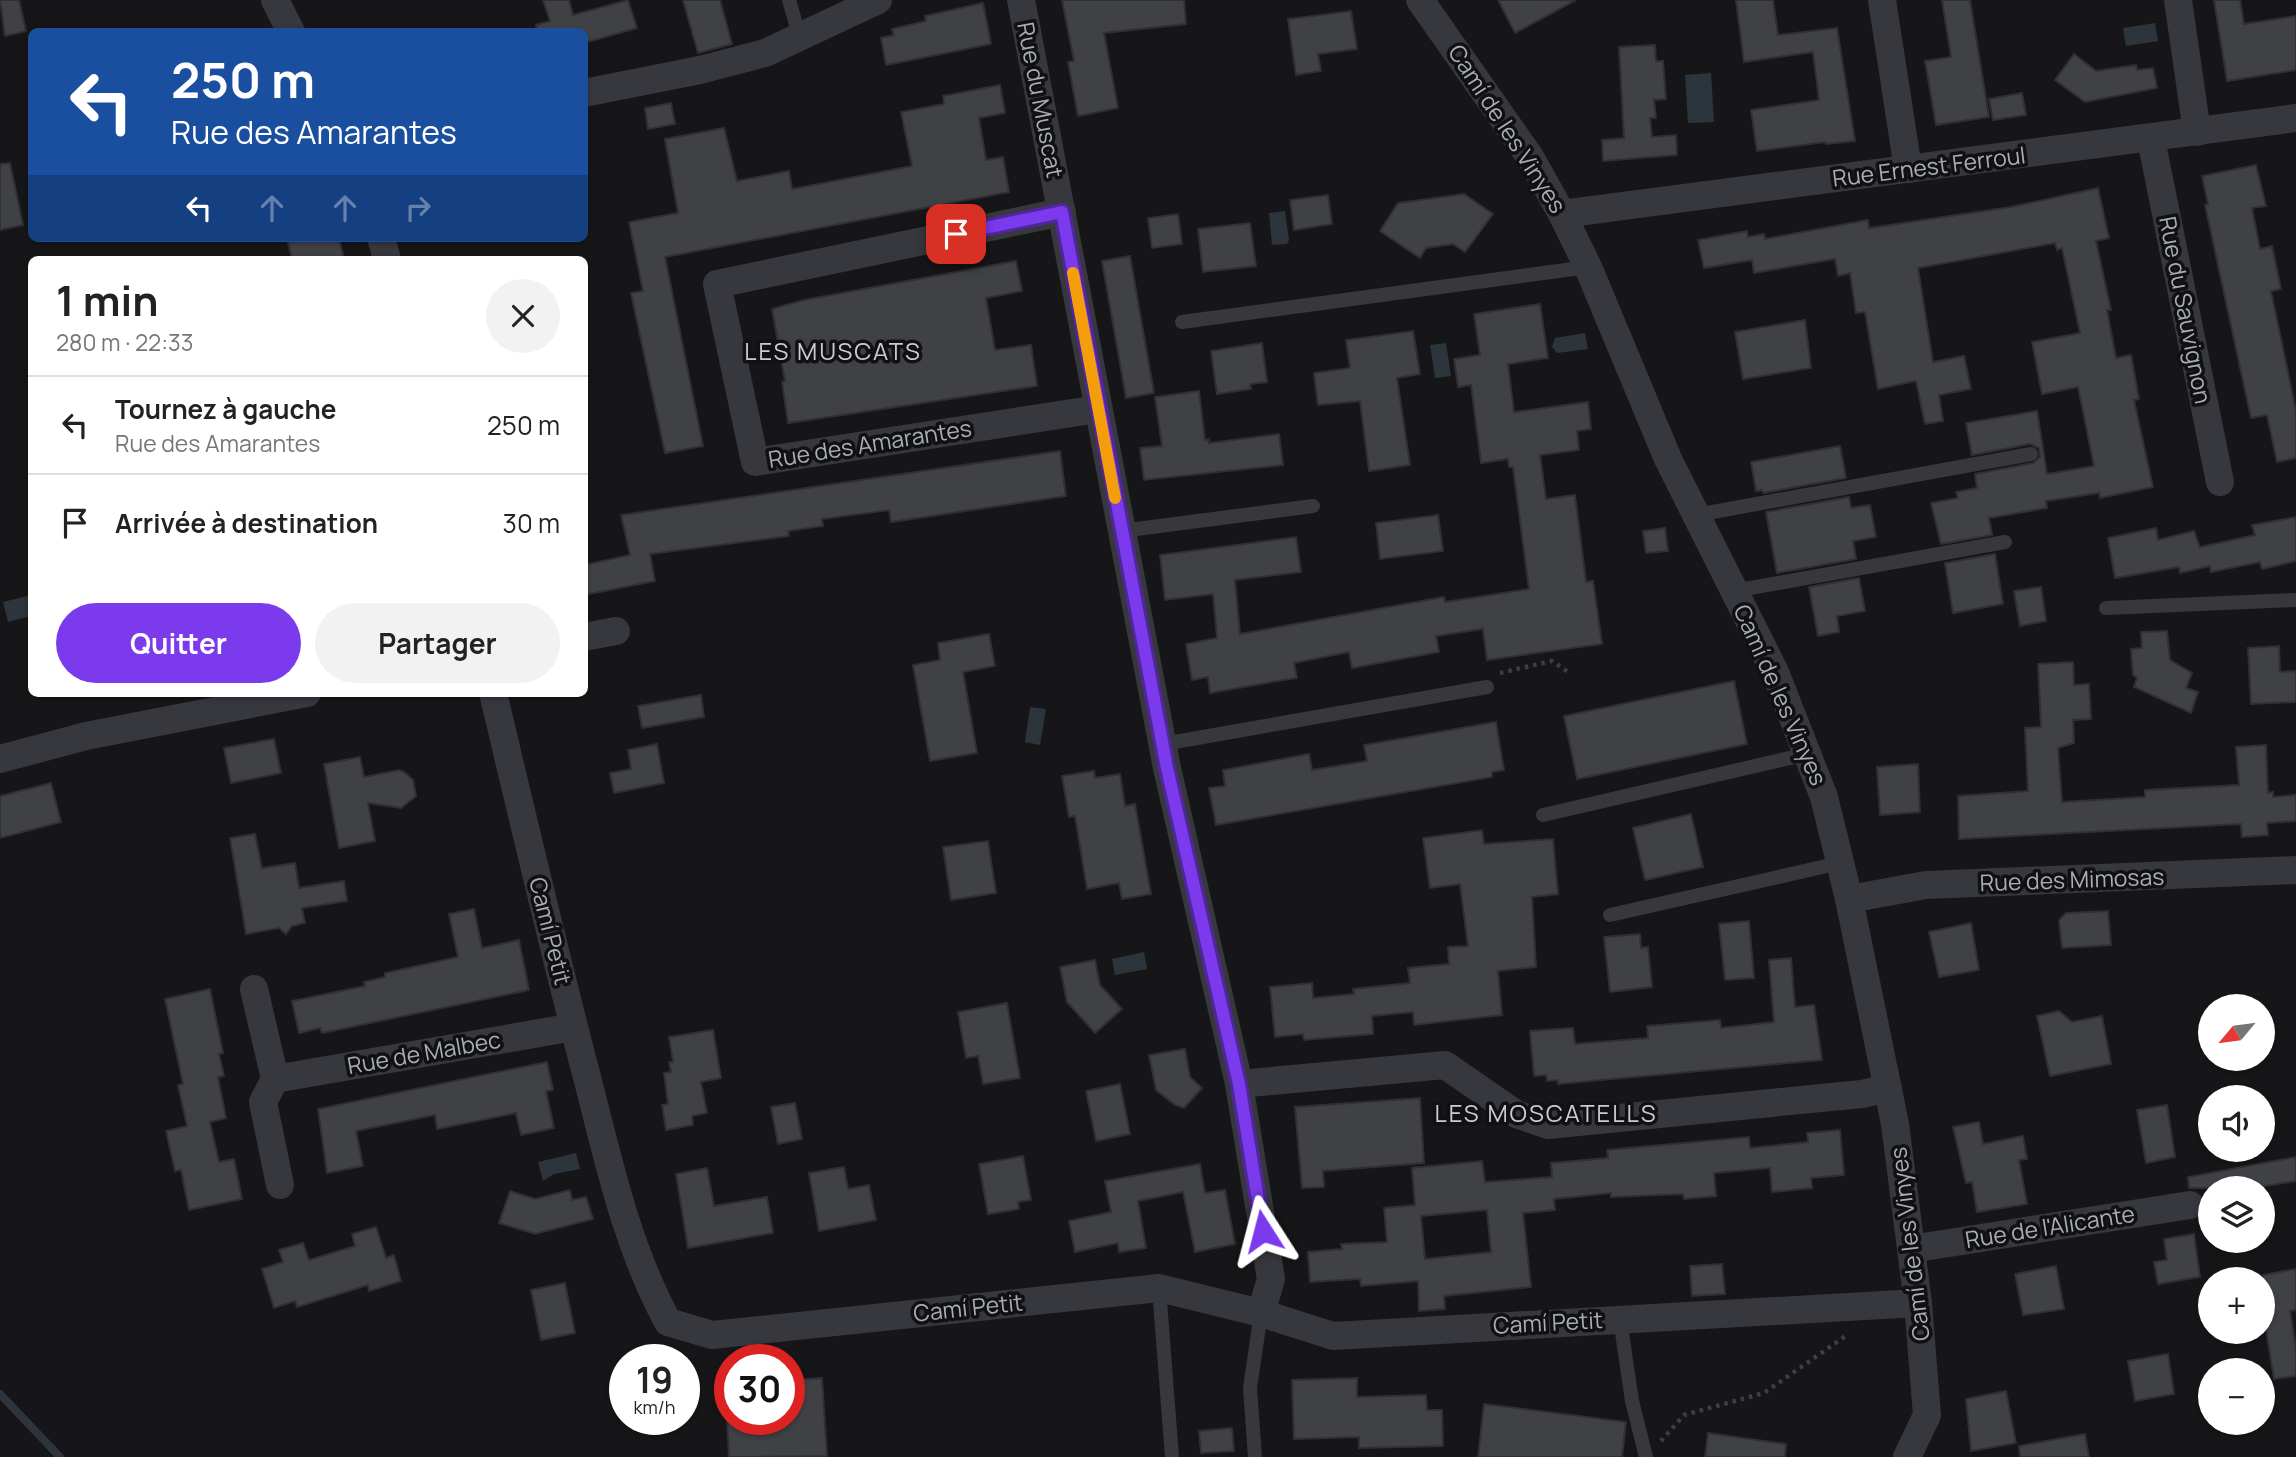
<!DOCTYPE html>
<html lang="fr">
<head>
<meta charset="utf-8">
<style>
	body { margin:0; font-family:Manrope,sans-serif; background:#f2f2f2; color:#222; height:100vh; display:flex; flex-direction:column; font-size:26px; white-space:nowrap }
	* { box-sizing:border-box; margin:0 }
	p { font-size:23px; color:#767676 }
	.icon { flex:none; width:38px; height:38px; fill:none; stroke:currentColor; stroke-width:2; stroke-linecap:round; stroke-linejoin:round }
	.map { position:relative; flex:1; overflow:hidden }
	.sheet { position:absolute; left:28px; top:256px; width:560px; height:441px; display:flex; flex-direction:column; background:#fff; border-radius:10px; box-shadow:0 2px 5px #0004 }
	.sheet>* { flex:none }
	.banner { position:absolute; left:28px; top:28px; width:560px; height:214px; border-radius:10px; box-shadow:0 2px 5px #0004; background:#1a4fa0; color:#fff; overflow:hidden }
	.needle { width:46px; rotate:241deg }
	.buttons { position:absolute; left:2198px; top:994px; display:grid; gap:14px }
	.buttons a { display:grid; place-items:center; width:77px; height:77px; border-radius:50%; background:#fff; box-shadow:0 2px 5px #0004; font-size:35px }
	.speed { position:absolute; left:609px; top:1344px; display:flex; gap:14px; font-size:35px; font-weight:700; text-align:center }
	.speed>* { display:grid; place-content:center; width:91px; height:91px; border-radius:50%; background:#fff; box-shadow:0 2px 5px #0004; line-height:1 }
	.speed small { font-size:18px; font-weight:400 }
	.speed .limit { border:10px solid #d22; background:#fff; color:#111 }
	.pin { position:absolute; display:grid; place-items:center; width:60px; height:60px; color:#fff; margin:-30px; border-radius:14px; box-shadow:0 4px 10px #0006 }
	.me { position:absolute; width:77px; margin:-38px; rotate:351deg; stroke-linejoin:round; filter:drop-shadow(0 0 5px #0008) }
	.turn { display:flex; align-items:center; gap:24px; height:147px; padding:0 28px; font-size:32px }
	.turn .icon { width:91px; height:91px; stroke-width:2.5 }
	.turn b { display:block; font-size:49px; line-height:60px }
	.lanes { display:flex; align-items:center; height:66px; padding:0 28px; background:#0003; justify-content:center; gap:35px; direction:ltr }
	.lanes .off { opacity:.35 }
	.round { display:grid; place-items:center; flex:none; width:74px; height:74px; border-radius:37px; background:#f2f2f2 }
	.overview { display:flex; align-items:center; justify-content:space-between; height:119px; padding:0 28px }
	h1 { font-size:42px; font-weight:700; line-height:52px }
	.button { display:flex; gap:14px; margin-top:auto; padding:14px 28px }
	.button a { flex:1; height:80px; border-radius:42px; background:#7c3aed; color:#fff; font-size:28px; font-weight:700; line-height:80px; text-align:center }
	.button a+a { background:#f2f2f2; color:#222 }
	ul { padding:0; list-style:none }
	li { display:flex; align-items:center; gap:21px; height:98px; padding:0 28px; border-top:2px solid #e0e0e0 }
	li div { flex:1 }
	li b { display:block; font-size:26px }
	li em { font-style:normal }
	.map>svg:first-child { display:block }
	.water { fill:#2c353c }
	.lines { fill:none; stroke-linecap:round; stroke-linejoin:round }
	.stream { stroke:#2c353c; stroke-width:8 }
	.building { fill:#404145; stroke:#303034; stroke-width:2; fill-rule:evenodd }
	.path { stroke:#3d3f44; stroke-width:4.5; stroke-dasharray:3.5 5; stroke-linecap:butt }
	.service { stroke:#37383d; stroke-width:14 }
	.minor { stroke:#37383d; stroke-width:28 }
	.route-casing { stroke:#51269a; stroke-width:18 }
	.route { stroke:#7c3aed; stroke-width:12 }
	.slow { stroke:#f59e0b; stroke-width:12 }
	.labels { text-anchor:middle; stroke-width:7; stroke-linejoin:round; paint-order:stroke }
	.street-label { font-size:23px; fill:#a8adb8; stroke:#111113 }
	.neighbourhood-label { font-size:24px; letter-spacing:2px; fill:#c9ccd4; stroke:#111113 }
</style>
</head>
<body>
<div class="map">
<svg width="2296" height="1457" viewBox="0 0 2296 1457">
	<rect width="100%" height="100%" fill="#161618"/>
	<g class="water">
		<path d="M2155 23 2158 41 2126 46 2123 28Z"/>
		<path d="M1711 73 1714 122 1688 123 1685 75Z"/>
		<path d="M1285 211 1289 240 1287 244 1272 245 1269 213Z"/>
		<path d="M1585 333 1588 349 1557 353 1552 347 1555 338Z"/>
		<path d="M1446 343 1451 376 1435 378 1430 345Z"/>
		<path d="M31 595V616L8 622 3 602Z"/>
		<path d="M1030 707 1046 709 1040 745 1025 742Z"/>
		<path d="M1144 952 1147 969 1115 975 1112 959Z"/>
		<path d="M576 1153 580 1169 554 1174 543 1181 538 1162Z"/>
	</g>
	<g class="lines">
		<path class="stream" d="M0 1394 60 1457"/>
	</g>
	<g class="building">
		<path d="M0 0H19L26 31 5 36Z"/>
		<path d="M543 0H569L573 15 628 0 637 28 584 43V32H537L536 25 550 21Z"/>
		<path d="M683 0H720L732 44 698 53Z"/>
		<path d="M1062 0H1184L1186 24 1104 33 1118 108 1078 116 1068 62 1074 61Z"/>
		<path d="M1498 0H1576L1515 33Z"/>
		<path d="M1736 0H1773L1778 35 1837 28 1855 141 1826 144 1825 142 1757 151 1751 110 1819 100 1813 52 1744 62Z"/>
		<path d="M1942 0H1970L1989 117 1936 125 1925 61 1951 57Z"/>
		<path d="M2214 0H2240L2244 24 2296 16V70L2227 81Z"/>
		<path d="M983 3 991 44 886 65 881 38 894 35 892 29 926 21 925 16Z"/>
		<path d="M1351 11 1357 49 1318 54 1321 71 1296 75 1288 19Z"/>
		<path d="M1655 45 1656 61H1663L1666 99 1654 100 1656 118H1650L1652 137 1676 135 1677 155 1603 161 1602 140 1624 138 1619 47Z"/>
		<path d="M2074 54 2096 71 2136 65 2137 70 2153 68 2157 88 2085 102 2055 80Z"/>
		<path d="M1000 85 1005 113 979 118 986 160 1003 157 1009 192 665 257 703 446 665 453 631 293 643 291 629 222 678 213 665 139 724 128 737 181 789 171 792 189 912 166 901 112 944 104 943 96Z"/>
		<path d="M2022 93 2026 115 1993 120 1989 99Z"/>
		<path d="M671 103 675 124 648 129 645 108Z"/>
		<path d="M10 163 23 225 0 230V164Z"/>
		<path d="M2256 165 2266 206 2252 208 2260 249 2272 246 2281 289 2271 291 2296 411V458L2277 462 2267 415 2251 418 2205 205 2208 204 2202 176Z"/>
		<path d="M2098 188 2109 238 2096 241 2111 310H2107L2116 358 2131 355 2139 399 2134 400 2153 487 2100 498 2099 493 2046 501 2047 508 1989 518 1992 535 1941 544 1931 503 1958 498 1956 492 1977 488 1975 474 2033 463 2040 457 2039 448 2030 444 1972 455 1966 423 2037 411 2047 474 2094 466 2078 387 2042 394 2032 342 2080 333 2062 248 2057 250 2055 243 1918 268 1933 362 1964 356 1971 389 1939 395 1943 421 1925 424 1916 381 1878 389 1865 312 1856 313 1850 273 1838 276 1835 259 1754 273 1752 260 1704 268 1698 240 1747 231 1748 237 1764 234 1765 239 1868 220 1869 228 2011 207Z"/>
		<path d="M1464 194 1493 214 1465 252 1453 244 1426 248 1420 258 1380 231 1398 203Z"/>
		<path d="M1328 195 1332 224 1294 230 1290 200Z"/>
		<path d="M1178 214 1182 244 1152 248 1148 218Z"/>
		<path d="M1250 223 1256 266 1203 272 1198 229Z"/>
		<path d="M287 238H339L344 259H292Z"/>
		<path d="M1130 256 1154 393 1126 398 1102 261Z"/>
		<path d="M1016 261 1022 291 986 298 995 350 1031 345 1037 386 788 423 782 382 785 381 772 309 804 300Z"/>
		<path d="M1540 304 1548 358 1508 364 1514 412 1588 402 1591 429 1577 431 1579 450 1540 455 1546 499 1575 495 1586 582 1593 581 1602 644 1487 660 1483 629 1436 636 1439 652 1352 668 1349 652 1294 663 1297 678 1283 680 1210 693 1208 677 1192 680 1186 644 1217 638 1213 594 1165 600 1160 555 1296 537 1301 572 1235 580 1240 634 1444 597 1445 602 1529 589 1513 467H1509L1508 459 1481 463 1471 385 1458 387 1454 359 1480 355 1474 314Z"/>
		<path d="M1805 320 1811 368 1743 379 1735 332Z"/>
		<path d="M1413 331 1420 374 1397 378 1410 465 1369 471 1360 401 1318 405 1314 373 1350 368 1346 340Z"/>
		<path d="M1262 343 1267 382 1250 384 1251 389 1217 394 1211 351Z"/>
		<path d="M1199 391 1205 440 1209 439V443L1279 434 1283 465 1144 480 1140 448 1162 446 1155 397Z"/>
		<path d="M1840 446 1846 478 1763 493 1762 490 1756 491 1751 462Z"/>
		<path d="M1060 451 1066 496 891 522 889 510 822 519 823 526 788 531 789 536 650 554 655 581 584 595V565L630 555 621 515Z"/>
		<path d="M1849 497 1851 508 1870 505 1876 537 1853 541 1856 559 1777 573 1766 512Z"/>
		<path d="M1438 515 1443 551 1380 559 1376 523Z"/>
		<path d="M2296 517V561L2262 569 2260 562 2211 572 2210 566 2180 573 2179 567 2115 578 2108 538 2156 528 2158 540 2194 531 2200 547 2255 535 2252 525Z"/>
		<path d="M1665 528 1668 551 1646 553 1643 531Z"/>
		<path d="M1995 554 2003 604 1953 613 1945 563Z"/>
		<path d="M1859 578 1865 611 1837 616 1839 632 1818 636 1809 587Z"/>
		<path d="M2041 587 2046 621 2020 626 2014 591Z"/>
		<path d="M2167 631 2170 660 2192 673 2186 688 2198 692 2191 713 2134 687 2137 678 2133 675 2131 649 2142 648 2141 632Z"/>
		<path d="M989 634 995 666 963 672 977 753 930 761 913 665 940 660 938 643Z"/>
		<path d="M2279 646 2280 672 2296 671V702L2251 704 2248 648Z"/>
		<path d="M2073 662 2074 685 2089 684 2091 719 2073 720 2074 743 2058 748 2062 802 2145 797V790L2239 785 2236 747 2266 745 2268 793 2273 792V797L2296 795V821L2267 823 2268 835 2242 837 2241 824 1959 839 1958 796 2028 791 2025 728 2041 727 2038 664Z"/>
		<path d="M1734 681 1747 744 1577 779 1564 716Z"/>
		<path d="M701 695 704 717 642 728 638 706Z"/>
		<path d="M1496 722 1504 770 1492 772V777L1216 825 1209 788 1225 786 1223 770 1309 754 1312 770 1367 761 1364 745Z"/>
		<path d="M274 739 281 773 231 783 224 748Z"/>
		<path d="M657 744 664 783 614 793 610 773 631 769 628 750Z"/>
		<path d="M360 757 364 777 399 770 404 772 413 780 416 796 401 808 368 803 375 841 339 848 324 764Z"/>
		<path d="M1918 764 1920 812 1880 815 1877 767Z"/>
		<path d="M1094 771 1095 778 1120 774 1125 806 1135 804 1151 894 1122 899 1119 883 1087 889 1075 816 1069 817 1062 776Z"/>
		<path d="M51 783 61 822 0 838V796Z"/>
		<path d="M1691 814 1703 867 1645 880 1633 828Z"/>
		<path d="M1482 830 1484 844 1553 839 1558 894 1532 897 1536 967 1498 971 1502 1015 1414 1025 1413 1012 1372 1016 1373 1034 1304 1040 1303 1034 1275 1037 1270 987 1312 983 1313 998 1354 994 1353 989 1410 983 1408 968 1449 964 1448 947 1468 946 1460 884 1430 888 1423 838Z"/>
		<path d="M255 834 262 868 295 863 299 888 344 881 347 901 302 908 305 923 292 926 286 934 279 928 246 934 230 838Z"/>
		<path d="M988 841 996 893 951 900 943 847Z"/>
		<path d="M474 909 482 948 519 940 529 990 322 1033 320 1028 299 1033 292 1001 365 986 364 982 385 977V973L458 957 449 914Z"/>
		<path d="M2108 911 2111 945 2062 948 2059 920 2066 913Z"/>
		<path d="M1749 921 1754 978 1725 980 1719 924Z"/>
		<path d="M1971 923 1979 970 1939 977 1929 932Z"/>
		<path d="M1640 934 1641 948 1648 947 1652 987 1610 992 1604 937Z"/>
		<path d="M1791 958 1795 1007 1814 1005 1822 1060 1558 1084V1080L1547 1081 1546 1075 1534 1076 1530 1031 1573 1028 1575 1044 1648 1038 1647 1026 1720 1020 1721 1028 1774 1022 1769 960Z"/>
		<path d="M1095 960 1100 985 1122 1009 1095 1033 1067 1002 1060 967Z"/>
		<path d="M210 989 223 1053 219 1054 224 1076 218 1077 226 1118 210 1122 219 1162 234 1159 242 1199 189 1210 181 1170 175 1171 166 1131 187 1126 178 1085 183 1084 165 999Z"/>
		<path d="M1007 1003 1020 1078 983 1084 978 1056 966 1058 958 1012Z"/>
		<path d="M2059 1011 2072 1022 2102 1016 2111 1064 2050 1076 2037 1016Z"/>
		<path d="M713 1030 721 1078 701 1082 707 1113 692 1116 693 1125 666 1130 662 1105 668 1104 664 1073 671 1072 669 1062H673L669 1037Z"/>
		<path d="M1185 1049 1190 1077 1202 1088 1184 1108 1175 1105 1156 1090 1149 1055Z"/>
		<path d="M547 1062 553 1090 546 1091 554 1128 521 1135 516 1113 437 1129 435 1115 356 1131 363 1166 327 1173 318 1109Z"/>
		<path d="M1120 1084 1130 1134 1096 1141 1086 1091Z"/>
		<path d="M1420 1098 1424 1163 1323 1171 1324 1187 1302 1188 1295 1107Z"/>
		<path d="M795 1103 802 1139 778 1144 771 1107Z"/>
		<path d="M2167 1105 2175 1157 2146 1163 2137 1110Z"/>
		<path d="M1979 1122 1983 1144 2023 1136 2027 1159 2019 1160 2027 1204 1977 1212 1972 1182 1966 1183 1953 1127Z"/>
		<path d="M1840 1130 1844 1175 1811 1178 1812 1188 1772 1192 1770 1168 1714 1173 1716 1196 1684 1199 1683 1194 1611 1197V1193L1554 1199 1555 1210 1523 1213 1531 1287 1444 1296 1445 1309 1419 1311 1418 1281 1361 1286 1360 1279 1310 1282 1308 1252 1342 1249 1341 1244 1387 1242 1384 1208 1415 1205 1412 1168 1482 1161 1485 1182 1552 1177 1551 1163 1608 1158 1607 1150 1749 1137 1750 1148 1808 1142 1807 1133ZM1487 1210 1491 1252 1425 1259 1421 1216Z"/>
		<path d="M1023 1156 1031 1200 1018 1202 1019 1209 988 1214 979 1164Z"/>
		<path d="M2296 1157V1181L2253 1188H2189L2188 1177Z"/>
		<path d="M1200 1164 1205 1193 1225 1190 1235 1244 1195 1252 1183 1192 1138 1201 1146 1248 1119 1252 1118 1243 1075 1252 1069 1221 1111 1212 1105 1181Z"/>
		<path d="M844 1167 848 1189 869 1185 876 1220 819 1231 809 1173Z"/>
		<path d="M707 1168 714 1206 767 1197 773 1233 688 1248 676 1174Z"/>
		<path d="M570 1190 572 1200 586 1197 593 1219 535 1234 499 1223 510 1191 535 1199Z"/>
		<path d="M376 1227 386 1258 394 1255 401 1281 369 1291 368 1285 297 1307 295 1301 274 1308 262 1269 283 1262 279 1250 303 1243 309 1260 355 1246 352 1234Z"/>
		<path d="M2194 1234 2200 1277 2158 1284 2154 1262 2167 1260 2164 1239Z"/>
		<path d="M1722 1264 1725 1294 1692 1296 1690 1266Z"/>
		<path d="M2056 1266 2064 1309 2023 1315 2015 1274Z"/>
		<path d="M2296 1269V1310L2290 1311 2296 1348V1376L2274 1379 2263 1312V1275Z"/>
		<path d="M565 1283 575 1333 541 1340 531 1290Z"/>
		<path d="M2168 1354 2174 1394 2135 1401 2128 1361Z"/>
		<path d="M822 1378 827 1456 729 1457 727 1420 789 1419V1380Z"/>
		<path d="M1357 1378V1397L1426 1395 1427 1410H1442L1443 1446 1359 1448V1437L1294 1439 1292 1380Z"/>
		<path d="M2006 1391 2016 1443 1971 1451 1966 1399Z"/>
		<path d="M1484 1404 1626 1422 1622 1457H1478Z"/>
		<path d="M1232 1428 1234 1451 1201 1453 1199 1431Z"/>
		<path d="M1708 1433 1786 1444 1785 1457H1705Z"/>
		<path d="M2085 1434 2089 1457H2020L2019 1446Z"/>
	</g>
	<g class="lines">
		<g class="path">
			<path d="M1500 673 1552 661 1571 674"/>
			<path d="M1661 1441 1684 1415 1764 1393 1847 1335"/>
		</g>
		<g class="service">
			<path d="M789 0 800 38"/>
			<path d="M1182 322 1588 267"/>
			<path d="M1696 515 2031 454"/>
			<path d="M1121 531 1313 506"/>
			<path d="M1734 591 2005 542"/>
			<path d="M2106 608 2296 600"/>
			<path d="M1163 744 1487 687"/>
			<path d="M1543 815 1807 754"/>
			<path d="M1610 915 1840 863"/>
			<path d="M1159 1288 1172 1457"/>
			<path d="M1620 1319 1632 1401 1646 1457"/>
			<path d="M1255 1457 1250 1388 1261 1313"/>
		</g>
		<g class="minor">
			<path d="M275 0 291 32"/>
			<path d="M1021 0 1167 768 1239 1084 1271 1279 1261 1313"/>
			<path d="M1420 0 1530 157 1562 214 1588 267 1668 459 1775 672 1824 797 1849 899 1895 1124 1918 1303 1927 1415 1907 1457"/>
			<path d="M1882 0 1908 169"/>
			<path d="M2178 0 2197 132"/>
			<path d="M584 93 700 70 765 53 878 0"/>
			<path d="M2151 139 2220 482"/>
			<path d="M1062 212 717 284 755 462 1098 409"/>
			<path d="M1562 214 2296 118"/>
			<path d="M381 238 387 259"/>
			<path d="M584 637 616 631"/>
			<path d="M493 693C524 823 554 952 588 1081 609 1163 627 1247 668 1322L712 1335 1159 1288 1261 1313 1333 1336 1918 1303"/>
			<path d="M0 759 86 736 307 693"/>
			<path d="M1849 899 1926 885 2296 870"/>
			<path d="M254 989 275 1079 263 1102 280 1185"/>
			<path d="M275 1079 574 1027"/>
			<path d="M1239 1084 1445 1065 1516 1114 1548 1125 1862 1094 1888 1088"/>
			<path d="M1911 1249 2190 1205"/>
		</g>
	</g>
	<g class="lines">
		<defs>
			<path id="route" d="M956 234 1062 212 1167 768 1239 1084 1263 1231"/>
		</defs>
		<use href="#route" class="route-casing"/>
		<use href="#route" class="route"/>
		<path class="slow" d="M1073 273 1115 498"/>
	</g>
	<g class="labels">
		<g class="street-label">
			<text transform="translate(1040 100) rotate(79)" y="8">Rue du Muscat</text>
			<text transform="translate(1507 129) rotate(57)" y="8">Camí de les Vinyes</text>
			<text transform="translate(1929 167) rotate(-7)" y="8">Rue Ernest Ferroul</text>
			<text transform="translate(2185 310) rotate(79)" y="8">Rue du Sauvignon</text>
			<text transform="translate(870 444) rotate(-9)" y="8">Rue des Amarantes</text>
			<text transform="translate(1780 695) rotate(66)" y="8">Camí de les Vinyes</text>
			<text transform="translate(2072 880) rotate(-2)" y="8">Rue des Mimosas</text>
			<text transform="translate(550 931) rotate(76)" y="8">Camí Petit</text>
			<text transform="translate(424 1053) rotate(-10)" y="8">Rue de Malbec</text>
			<text transform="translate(2050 1227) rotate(-9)" y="8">Rue de l'Alicante</text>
			<text transform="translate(1910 1244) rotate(-97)" y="8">Camí de les Vinyes</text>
			<text transform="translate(968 1308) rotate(-6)" y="8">Camí Petit</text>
			<text transform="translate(1548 1323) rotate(-3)" y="8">Camí Petit</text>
		</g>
		<g class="neighbourhood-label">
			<text x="833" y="360">LES MUSCATS</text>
			<text x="1546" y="1122">LES MOSCATELLS</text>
		</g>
	</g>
</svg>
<div class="buttons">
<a><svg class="needle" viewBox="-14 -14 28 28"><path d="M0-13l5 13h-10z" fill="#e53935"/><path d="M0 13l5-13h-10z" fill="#767676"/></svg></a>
<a><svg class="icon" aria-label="sound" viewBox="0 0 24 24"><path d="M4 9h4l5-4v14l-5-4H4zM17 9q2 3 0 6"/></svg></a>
<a><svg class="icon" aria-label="layers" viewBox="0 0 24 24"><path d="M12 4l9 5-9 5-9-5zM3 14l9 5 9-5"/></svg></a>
<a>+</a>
<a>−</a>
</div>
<div class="speed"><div>19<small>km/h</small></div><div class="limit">30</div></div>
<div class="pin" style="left:956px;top:234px;background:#d93025"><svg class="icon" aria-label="arrive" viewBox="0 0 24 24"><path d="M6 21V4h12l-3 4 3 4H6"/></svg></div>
<svg class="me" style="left:1263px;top:1231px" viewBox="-20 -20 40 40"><path d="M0-17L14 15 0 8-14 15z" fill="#7c3aed" stroke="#fff" stroke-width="4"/></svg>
<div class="banner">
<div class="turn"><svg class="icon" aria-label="left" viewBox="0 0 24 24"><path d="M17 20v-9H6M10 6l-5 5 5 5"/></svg><div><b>250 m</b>Rue des Amarantes</div></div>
<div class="lanes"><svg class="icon" aria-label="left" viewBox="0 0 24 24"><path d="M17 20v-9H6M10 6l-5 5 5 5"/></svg><svg class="icon off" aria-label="ahead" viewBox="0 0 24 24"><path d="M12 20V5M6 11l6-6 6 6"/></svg><svg class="icon off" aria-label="ahead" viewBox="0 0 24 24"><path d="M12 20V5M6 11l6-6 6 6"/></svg><svg class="icon off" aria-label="right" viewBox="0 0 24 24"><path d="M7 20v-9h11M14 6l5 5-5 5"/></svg></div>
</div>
<section class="sheet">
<div class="overview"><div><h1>1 min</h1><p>280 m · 22:33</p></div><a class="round"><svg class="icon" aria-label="close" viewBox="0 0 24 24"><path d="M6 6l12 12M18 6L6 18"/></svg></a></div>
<ul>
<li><svg class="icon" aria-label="left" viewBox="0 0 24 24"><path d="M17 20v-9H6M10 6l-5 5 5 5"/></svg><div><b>Tournez à gauche</b><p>Rue des Amarantes</p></div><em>250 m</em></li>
<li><svg class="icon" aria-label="arrive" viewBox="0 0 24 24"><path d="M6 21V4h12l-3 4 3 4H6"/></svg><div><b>Arrivée à destination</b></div><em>30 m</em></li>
</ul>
<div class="button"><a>Quitter</a><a>Partager</a></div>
</section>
</div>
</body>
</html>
